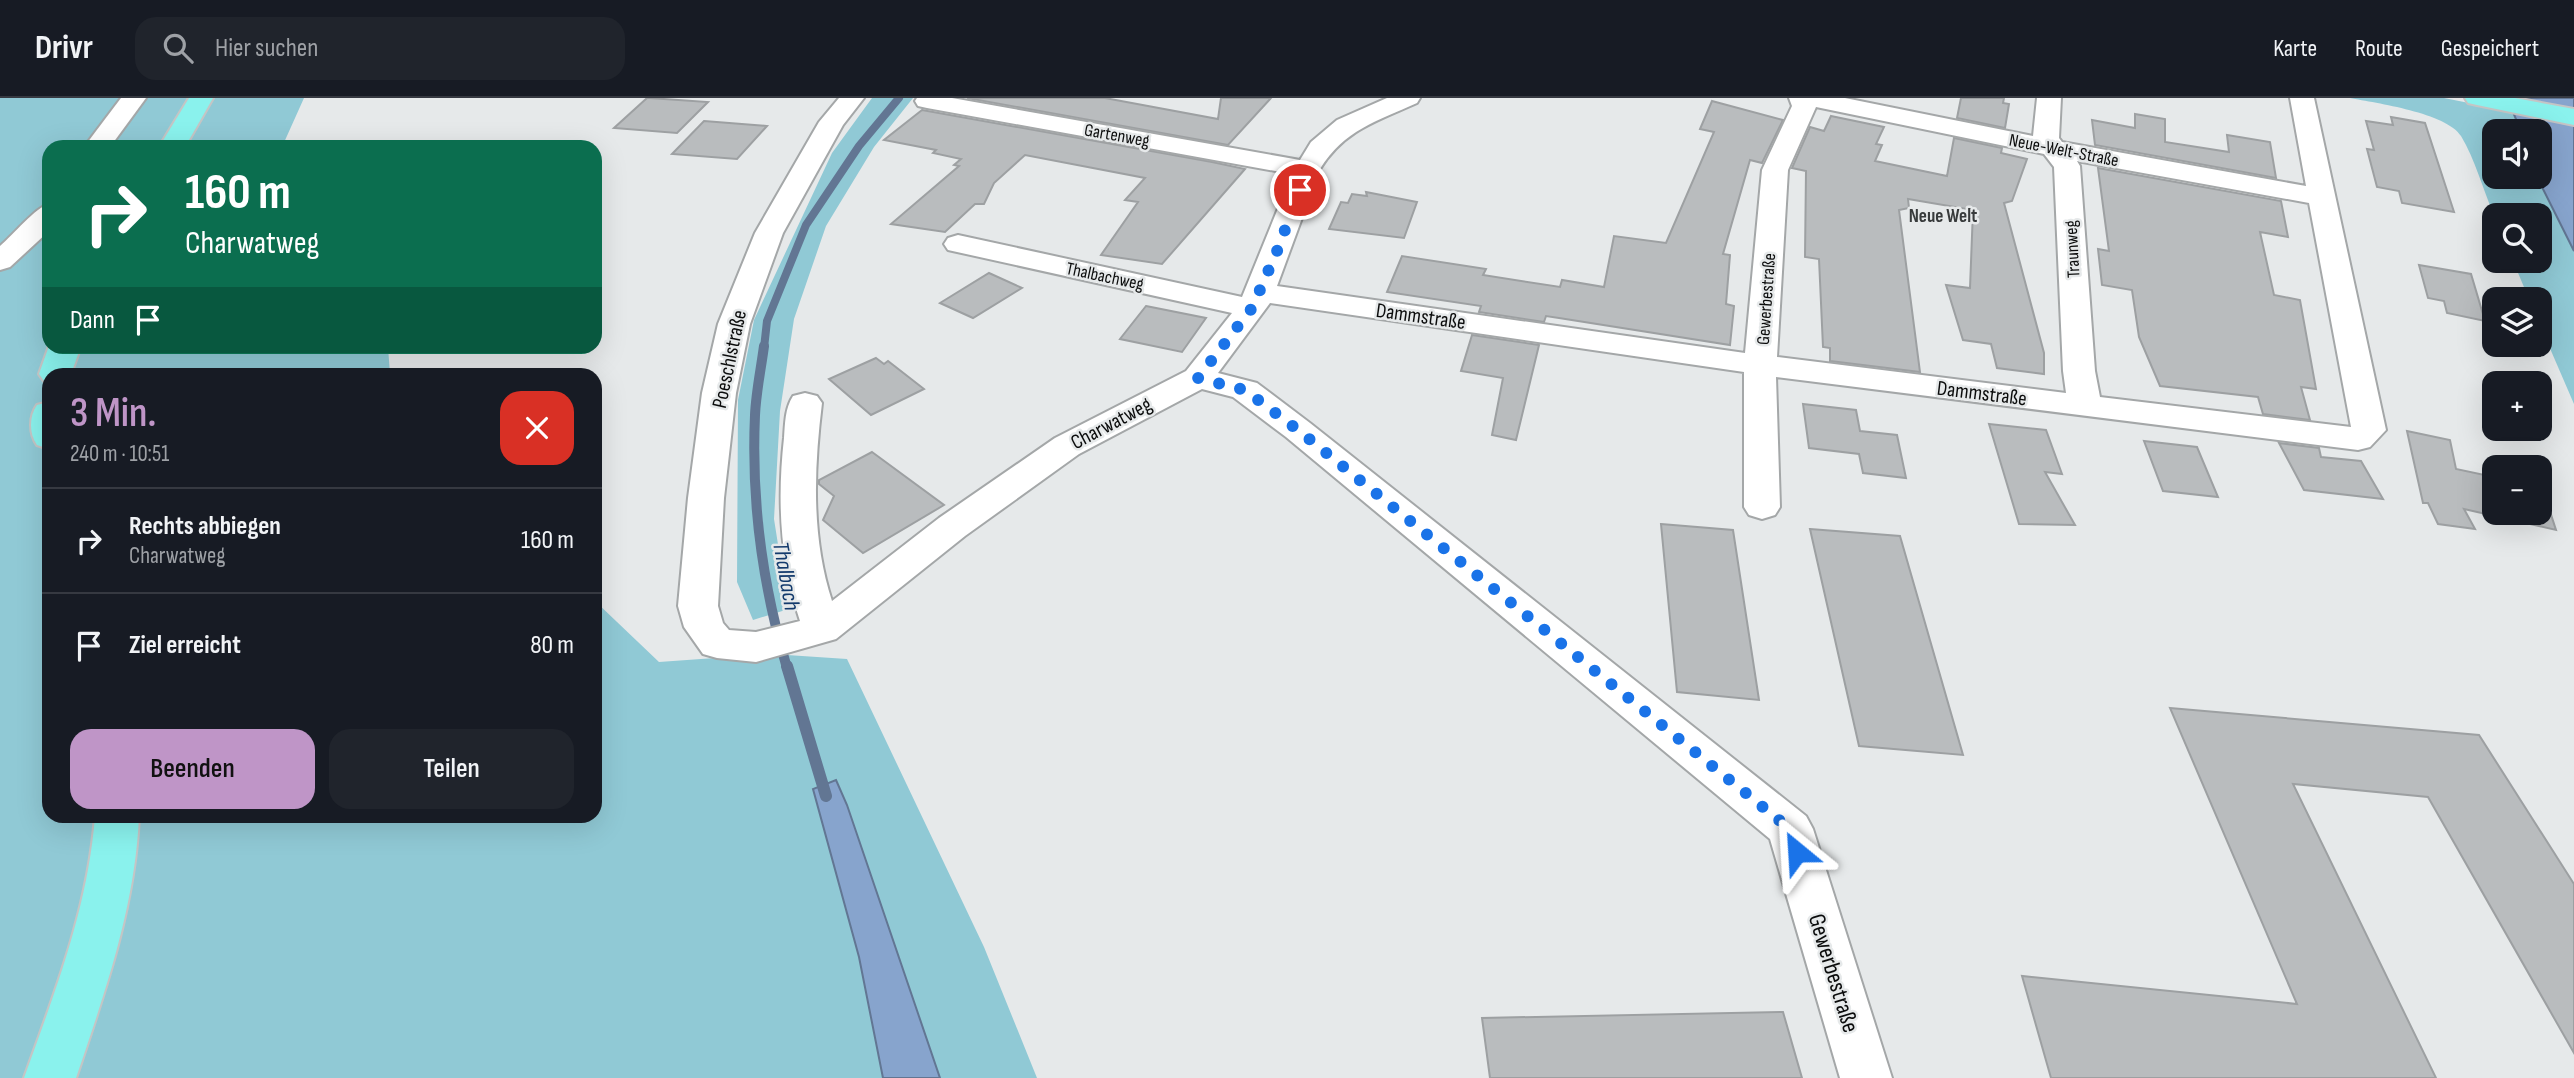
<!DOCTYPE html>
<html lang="de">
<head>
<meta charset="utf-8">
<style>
	body { margin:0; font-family:"Sofia Sans Condensed",sans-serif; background:#20242c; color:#f1f3f6; height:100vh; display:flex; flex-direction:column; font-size:26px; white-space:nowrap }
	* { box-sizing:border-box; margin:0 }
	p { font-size:23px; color:#9ea1a6 }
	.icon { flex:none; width:38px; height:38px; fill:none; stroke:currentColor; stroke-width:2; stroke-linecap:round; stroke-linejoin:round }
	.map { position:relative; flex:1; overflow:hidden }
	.side { position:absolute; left:42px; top:270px; width:560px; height:455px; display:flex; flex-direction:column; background:#171b24; border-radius:21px; box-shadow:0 7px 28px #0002 }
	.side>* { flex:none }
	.guide { position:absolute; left:42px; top:42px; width:560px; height:214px; border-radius:21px; box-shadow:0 7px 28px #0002; background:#0b6e4f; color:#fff; overflow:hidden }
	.tools { position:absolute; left:2482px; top:21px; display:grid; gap:14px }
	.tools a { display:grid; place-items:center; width:70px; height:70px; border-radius:14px; background:#171b24; box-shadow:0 7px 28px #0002; font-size:35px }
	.pin { position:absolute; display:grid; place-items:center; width:60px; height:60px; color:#fff; margin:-30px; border:4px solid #fff; border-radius:50%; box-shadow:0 2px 7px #0007 }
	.me { position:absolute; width:77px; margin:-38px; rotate:333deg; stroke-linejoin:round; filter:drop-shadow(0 0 5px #0008) }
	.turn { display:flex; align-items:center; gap:24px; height:147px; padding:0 28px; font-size:32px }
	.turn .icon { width:91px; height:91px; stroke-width:2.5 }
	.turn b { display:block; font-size:49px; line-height:60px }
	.then { display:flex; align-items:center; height:66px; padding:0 28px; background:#0003; gap:14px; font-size:26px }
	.round { display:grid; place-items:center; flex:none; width:74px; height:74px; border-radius:21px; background:#20242c }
	.head { display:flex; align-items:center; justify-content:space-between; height:119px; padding:0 28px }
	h1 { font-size:42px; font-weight:600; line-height:52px; color:#bf95c7 }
	.cta { display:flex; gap:14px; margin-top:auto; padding:14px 28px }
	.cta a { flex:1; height:80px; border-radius:21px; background:#bf95c7; color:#111; font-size:28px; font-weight:600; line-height:80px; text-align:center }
	.cta a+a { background:#20242c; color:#f1f3f6 }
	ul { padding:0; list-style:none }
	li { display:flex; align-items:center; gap:21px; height:105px; padding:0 28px; border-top:2px solid #363941 }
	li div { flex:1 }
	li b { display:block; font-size:26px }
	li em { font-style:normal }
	header { display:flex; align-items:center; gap:42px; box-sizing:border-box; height:98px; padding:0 35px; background:#171b24; border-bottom:2px solid #363941 }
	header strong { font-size:33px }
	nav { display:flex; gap:38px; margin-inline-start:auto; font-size:24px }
	.search { width:490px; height:63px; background:#20242c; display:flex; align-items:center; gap:18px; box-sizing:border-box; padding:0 24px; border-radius:21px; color:#9ea1a6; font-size:26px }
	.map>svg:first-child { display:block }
	.green { fill:#90c9d5 }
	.water { fill:#87a4cd; stroke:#627693; stroke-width:2 }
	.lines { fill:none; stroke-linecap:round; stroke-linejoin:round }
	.stream-far2 { stroke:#627693; stroke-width:8 }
	.stream-far1 { stroke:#627693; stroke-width:10 }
	.stream { stroke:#627693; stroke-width:12 }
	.building { fill:#b9bcbe; stroke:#9da0a2; stroke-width:2 }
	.minor-casing { stroke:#a4a7a8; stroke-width:4 }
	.major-casing { stroke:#c4c5c5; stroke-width:4 }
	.minor { fill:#fff; fill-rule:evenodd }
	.major { fill:#8af2ed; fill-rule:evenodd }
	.route { stroke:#1a73e8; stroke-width:12; stroke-dasharray:0 21.6 }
	.labels { text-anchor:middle; stroke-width:5; stroke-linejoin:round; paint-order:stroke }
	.far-street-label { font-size:18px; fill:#0b0c0c; stroke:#e6e9ea }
	.far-neighbourhood-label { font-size:19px; font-weight:bold; fill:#383b3c; stroke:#e6e9ea }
	.street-label { font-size:21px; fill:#0b0c0c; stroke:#e6e9ea }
	.water-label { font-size:23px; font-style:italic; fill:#133a6c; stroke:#e6e9ea }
	.near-street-label { font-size:24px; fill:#0b0c0c; stroke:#e6e9ea }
</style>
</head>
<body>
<header>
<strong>Drivr</strong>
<div class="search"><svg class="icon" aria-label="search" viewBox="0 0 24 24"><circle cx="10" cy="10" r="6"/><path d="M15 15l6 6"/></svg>Hier suchen</div>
<nav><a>Karte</a><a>Route</a><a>Gespeichert</a></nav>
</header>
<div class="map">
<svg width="2574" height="980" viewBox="0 0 2574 980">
	<rect width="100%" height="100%" fill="#e6e9ea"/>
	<g class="green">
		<path d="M0 0H304L282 49H49V248L388 249 390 276H49V718H595V503L659 564 772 556 847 561 984 849 1037 980H940L836 682 813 692 859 859 883 980H0Z"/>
		<path d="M872 0H913L874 49 826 128 794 221 780 313 774 421 785 491 792 510 753 522 737 484 738 302 754 222 832 55Z"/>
		<path d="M2350 0H2444L2514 14 2521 33H2494V79H2537L2574 153V306L2539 225V201H2529L2513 163H2539V117H2494C2483 92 2475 61 2461 38 2447 15 2376 5 2350 0Z"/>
	</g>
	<g class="water">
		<path d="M2507 0H2574V153L2537 79 2539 33H2521Z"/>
		<path d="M836 682 847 707 940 980H883L859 859 813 691Z"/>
	</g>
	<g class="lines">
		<path class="stream-far2" d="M764 250 767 223 806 127 859 48 899 0"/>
		<path class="stream-far1" d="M764 248C761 271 756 294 755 317 751 405 762 486 787 570"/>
		<path class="stream" d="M787 568 826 698"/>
	</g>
	<g class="building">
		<path d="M647 0H649L708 4 677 35 614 30Z"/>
		<path d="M967 0H1105L1218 21 1221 0H1271L1228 47Z"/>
		<path d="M1961 0H2004L2003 5 2009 6 2005 30 1957 20Z"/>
		<path d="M1712 3 1783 22 1762 65 1750 62 1723 156 1730 157 1726 206 1734 208 1730 247 1559 220 1546 218 1544 224 1479 214 1481 208 1387 194 1402 158 1486 171 1483 177 1560 189 1562 182 1604 189 1614 138 1666 145 1714 34 1700 31Z"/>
		<path d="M922 12 1212 64 1245 71 1162 166 1101 157 1138 104 1125 102 1145 80 1025 57 994 85 984 106H975L945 134 891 126 959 68 954 67 961 61 933 55 936 52 884 42Z"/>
		<path d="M2135 16 2165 21V44L2229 54 2227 37 2270 44 2276 80 2095 47 2092 22 2135 30Z"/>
		<path d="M1831 18 1884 29 1876 46 1882 47 1875 63 1947 78 1954 40 2002 50 2001 55 2027 61 2012 103 2004 105 2044 255V276L1997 270 1991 246 1963 242 1946 187 1970 190 1973 112 1908 101 1909 110 1899 112 1920 274 1830 263V250L1823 249 1819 161 1805 159 1806 73 1792 70 1810 29 1824 33Z"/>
		<path d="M2391 19 2425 25 2454 114 2402 105 2399 93 2377 89 2367 51 2374 52 2366 23 2393 27Z"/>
		<path d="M704 23 767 28 737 61 672 56Z"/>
		<path d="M2098 70 2281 103 2288 139 2260 134 2274 197 2300 202 2316 291 2301 289 2310 322 2263 316 2258 299 2160 288 2139 239 2132 192 2102 187 2098 151 2109 153Z"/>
		<path d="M1366 94 1417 104 1404 140 1329 131 1341 104 1348 105 1352 96 1367 98Z"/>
		<path d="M2419 167 2471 176 2485 223 2447 215 2444 203 2428 200Z"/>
		<path d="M989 175 1022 190 973 220 940 205Z"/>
		<path d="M1146 208 1206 220 1182 254 1120 241Z"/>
		<path d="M1472 237 1539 247 1516 342 1492 337 1503 280 1461 273Z"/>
		<path d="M876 260 884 266 888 263 924 291 871 317 829 281Z"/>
		<path d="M1803 306 1856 312 1860 333 1897 337 1906 380 1863 375 1859 356 1809 350Z"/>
		<path d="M1989 326 2046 332 2062 376 2045 374 2075 427 2019 426Z"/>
		<path d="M2407 333 2450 342 2456 371 2494 379V415H2539V388L2542 389 2556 432 2464 411 2475 431 2438 426 2428 405H2423Z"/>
		<path d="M2144 343 2197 349 2218 399 2163 393Z"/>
		<path d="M2279 345 2319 350 2321 359 2361 363 2383 401 2304 392Z"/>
		<path d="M872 354 944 407 863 455 823 422 834 398 819 386V382Z"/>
		<path d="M1661 426 1733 432 1759 602 1677 594Z"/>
		<path d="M1810 431 1900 438 1963 657 1859 648Z"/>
		<path d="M2170 610 2479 637 2574 786V955L2428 699 2293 686 2436 980H2051L2022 878 2297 906Z"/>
		<path d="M1783 914 1802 980H1490L1482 920Z"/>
	</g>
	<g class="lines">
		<defs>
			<g id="minor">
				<path d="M121 0H146L110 49H84Z"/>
				<path d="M839 0H864L843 27 783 135 750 226 736 295 724 400 718 508 723 525 729 532 756 534 800 523C780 463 777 403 784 340 785 326 785 310 793 298L805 295 817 298 822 305C814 370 811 439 832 503L939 420 1055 340 1186 273 1232 215 948 152 944 146 948 140 958 137 1242 199 1292 76 927 10 918 8 915 3 917 0H952L1300 62 1311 44 1337 22 1387 0H1420L1417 5C1377 23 1344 32 1320 71L1277 188 1745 255 1762 72 1792 8 1789 0H1845L2033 38 2037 0H2061L2059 40 2062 44 2306 88 2290 0H2314L2386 332 2370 349 2358 352 1776 279 1780 409 1775 417 1762 421 1749 417 1744 409V274L1270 205 1218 275 1257 285 1310 325 1806 718 1813 731 1892 980H1840L1770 741 1286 339 1233 299 1202 291 1079 356 965 438 836 541 756 564 717 560 703 556 684 529 678 508 688 400 702 295 718 226 755 135 819 24ZM1816 9 2044 56 2054 69 2063 273 2066 295 1777 259 1788 72ZM2077 63 2309 105 2351 329 2100 299 2095 273 2080 68Z"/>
				<path d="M49 106V133L10 169 0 172V148C13 137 36 109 49 106Z"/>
			</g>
			<g id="major">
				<path d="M189 0H213L185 49H159Z"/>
				<path d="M2465 0H2515L2574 11V27L2477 7 2468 5Z"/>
				<path d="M49 248H81L71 276H49V284L44 283 39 276Z"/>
				<path d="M49 304V351L37 347C29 336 29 318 37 307Z"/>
				<path d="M95 718H139C135 810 105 894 76 980H24C55 894 88 810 95 718Z"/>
			</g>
		</defs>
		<use href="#minor" class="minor-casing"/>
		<use href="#major" class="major-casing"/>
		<use href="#minor" class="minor"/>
		<use href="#major" class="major"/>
	</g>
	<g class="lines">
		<path class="route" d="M1300 92 1277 153 1252 210 1198 280 1245 292 1298 332 1790 731 1797 754"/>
	</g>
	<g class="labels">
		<g class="far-street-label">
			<text transform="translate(1117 37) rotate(10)" y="6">Gartenweg</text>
			<text transform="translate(2064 52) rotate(11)" y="6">Neue-Welt-Straße</text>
			<text transform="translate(2072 151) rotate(-93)" y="6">Traunweg</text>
			<text transform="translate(1105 178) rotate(12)" y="6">Thalbachweg</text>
			<text transform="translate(1766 201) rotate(-86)" y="6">Gewerbestraße</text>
		</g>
		<g class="far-neighbourhood-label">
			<text x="1943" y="124">Neue Welt</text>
		</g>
		<g class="street-label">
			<text transform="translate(1421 218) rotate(8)" y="7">Dammstraße</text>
			<text transform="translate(729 261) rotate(-78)" y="7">Poeschlstraße</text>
			<text transform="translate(1982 295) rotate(7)" y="7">Dammstraße</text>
			<text transform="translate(1111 325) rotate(-28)" y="7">Charwatweg</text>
		</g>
		<g class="water-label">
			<text transform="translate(787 478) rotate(80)" y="8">Thalbach</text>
		</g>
		<g class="near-street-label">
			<text transform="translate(1834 875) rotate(73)" y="8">Gewerbestraße</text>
		</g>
	</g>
</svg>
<div class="tools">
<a><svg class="icon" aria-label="sound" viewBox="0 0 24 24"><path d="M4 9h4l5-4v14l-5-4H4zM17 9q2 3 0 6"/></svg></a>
<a><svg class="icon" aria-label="search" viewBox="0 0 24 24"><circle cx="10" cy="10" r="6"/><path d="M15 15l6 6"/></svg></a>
<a><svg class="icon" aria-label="layers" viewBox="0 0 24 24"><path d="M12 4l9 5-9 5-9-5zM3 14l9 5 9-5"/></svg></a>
<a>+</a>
<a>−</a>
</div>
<div class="pin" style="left:1300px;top:92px;background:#d93025"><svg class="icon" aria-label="arrive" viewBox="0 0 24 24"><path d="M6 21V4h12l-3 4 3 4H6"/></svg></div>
<svg class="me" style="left:1797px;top:754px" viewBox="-20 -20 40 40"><path d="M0-17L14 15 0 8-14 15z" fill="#1a73e8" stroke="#fff" stroke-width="4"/></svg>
<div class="guide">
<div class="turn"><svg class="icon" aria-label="right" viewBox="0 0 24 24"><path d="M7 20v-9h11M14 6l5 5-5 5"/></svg><div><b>160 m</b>Charwatweg</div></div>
<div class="then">Dann<svg class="icon" aria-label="arrive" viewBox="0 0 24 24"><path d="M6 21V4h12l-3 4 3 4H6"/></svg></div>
</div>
<section class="side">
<div class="head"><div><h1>3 Min.</h1><p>240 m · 10:51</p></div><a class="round" style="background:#d93025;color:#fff"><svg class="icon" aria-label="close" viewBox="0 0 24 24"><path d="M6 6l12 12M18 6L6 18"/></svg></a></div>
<ul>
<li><svg class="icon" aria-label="right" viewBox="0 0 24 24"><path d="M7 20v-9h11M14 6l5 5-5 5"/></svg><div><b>Rechts abbiegen</b><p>Charwatweg</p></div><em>160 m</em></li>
<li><svg class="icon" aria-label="arrive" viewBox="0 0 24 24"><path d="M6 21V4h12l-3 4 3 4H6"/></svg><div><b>Ziel erreicht</b></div><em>80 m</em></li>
</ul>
<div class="cta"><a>Beenden</a><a>Teilen</a></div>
</section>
</div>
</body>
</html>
